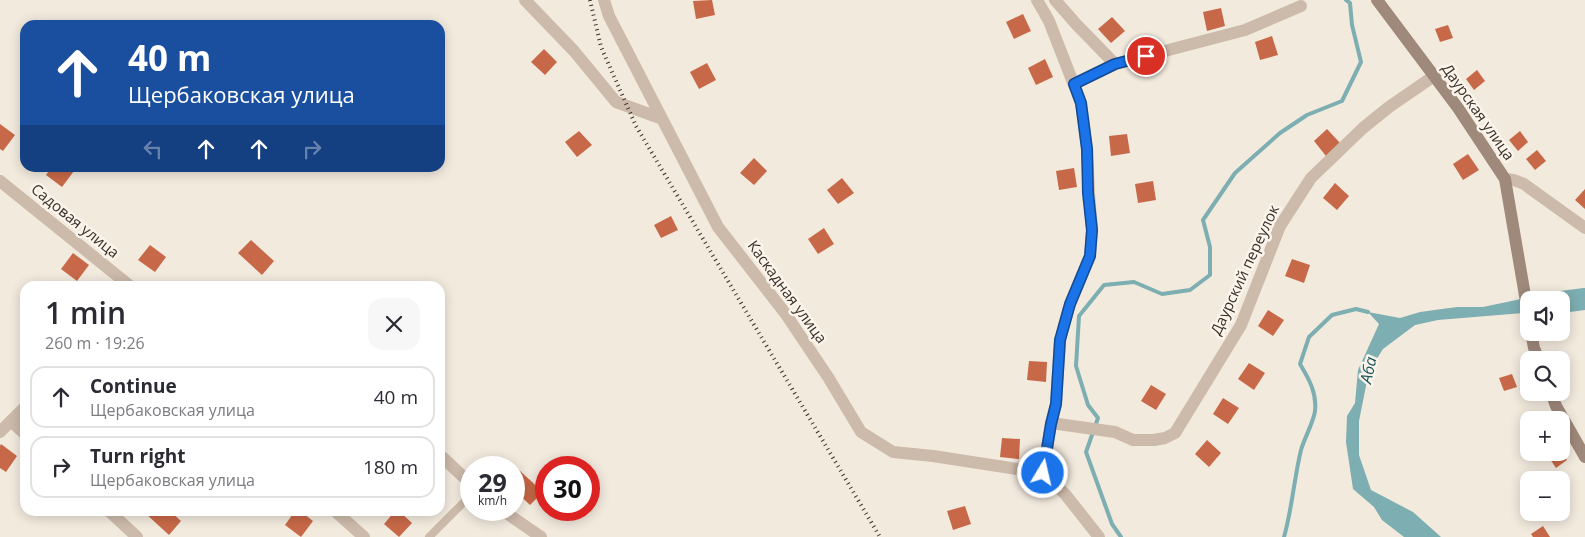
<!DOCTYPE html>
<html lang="en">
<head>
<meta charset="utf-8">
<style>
	body { margin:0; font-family:"Open Sans",sans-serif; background:#f7f7f7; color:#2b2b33; height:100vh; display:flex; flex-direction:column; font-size:19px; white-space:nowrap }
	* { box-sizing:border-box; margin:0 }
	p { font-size:16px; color:#7c7c81 }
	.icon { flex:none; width:28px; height:28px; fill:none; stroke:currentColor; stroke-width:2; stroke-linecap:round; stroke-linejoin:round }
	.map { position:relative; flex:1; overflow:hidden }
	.side { position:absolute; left:20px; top:281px; width:425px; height:235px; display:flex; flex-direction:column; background:#fff; border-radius:15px; box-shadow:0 2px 12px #0003 }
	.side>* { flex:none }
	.hud { position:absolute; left:20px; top:20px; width:425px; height:152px; border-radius:15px; box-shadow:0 2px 12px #0003; background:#1a4fa0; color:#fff; overflow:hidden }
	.fabs { position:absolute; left:1520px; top:291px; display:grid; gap:10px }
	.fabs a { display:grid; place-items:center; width:50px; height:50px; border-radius:10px; background:#fff; box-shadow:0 2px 12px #0003; font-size:25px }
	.speed { position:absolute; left:460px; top:456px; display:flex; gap:10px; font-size:25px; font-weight:700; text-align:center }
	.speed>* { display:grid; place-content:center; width:65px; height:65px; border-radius:50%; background:#fff; box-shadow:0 2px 12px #0003; line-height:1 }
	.speed small { font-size:12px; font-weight:400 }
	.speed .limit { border:8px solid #d22; background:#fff; color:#111 }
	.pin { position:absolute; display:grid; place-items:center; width:42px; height:42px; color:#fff; margin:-21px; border:2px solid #fff; border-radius:50%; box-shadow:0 1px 5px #0007 }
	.me { position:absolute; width:55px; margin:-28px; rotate:9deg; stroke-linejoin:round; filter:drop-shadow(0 0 4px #0008) }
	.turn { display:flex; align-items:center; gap:18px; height:105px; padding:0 25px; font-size:22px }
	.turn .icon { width:65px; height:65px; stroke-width:2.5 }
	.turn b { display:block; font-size:35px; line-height:42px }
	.lanes { display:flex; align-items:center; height:48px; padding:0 25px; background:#0003; justify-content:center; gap:25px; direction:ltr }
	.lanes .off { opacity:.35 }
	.round { display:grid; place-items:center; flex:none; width:52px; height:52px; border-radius:15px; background:#f7f7f7 }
	.head { display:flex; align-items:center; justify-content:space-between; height:85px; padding:0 25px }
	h1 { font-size:30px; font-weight:600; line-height:38px }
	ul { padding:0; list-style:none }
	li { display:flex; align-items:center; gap:15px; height:62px; margin:0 10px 8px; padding:0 15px; border:2px solid #e1e1e2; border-radius:15px }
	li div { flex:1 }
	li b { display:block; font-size:19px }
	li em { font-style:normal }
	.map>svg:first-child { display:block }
	.water { fill:#7daeb1 }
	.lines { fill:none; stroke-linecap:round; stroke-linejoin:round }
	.stream { stroke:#7daeb1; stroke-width:4 }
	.river { stroke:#7daeb1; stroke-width:22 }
	.building { fill:#c76948 }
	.lane { stroke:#ccbaaa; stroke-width:8 }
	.street { stroke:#ccbaaa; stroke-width:12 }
	.secondary { stroke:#9f897b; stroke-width:12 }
	.rail { stroke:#392f29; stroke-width:4; stroke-dasharray:1 4; stroke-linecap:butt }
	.route-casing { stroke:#114b97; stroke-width:12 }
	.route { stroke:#1a73e8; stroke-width:9 }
	.labels { text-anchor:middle; stroke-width:5; stroke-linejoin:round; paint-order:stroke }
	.street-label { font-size:15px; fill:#392f29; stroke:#faf4eb }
	.water-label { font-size:16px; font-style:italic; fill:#1e565b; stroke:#faf4eb }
</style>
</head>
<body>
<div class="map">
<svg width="1585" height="537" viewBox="0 0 1585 537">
	<rect width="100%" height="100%" fill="#f3eade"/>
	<path class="water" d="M1521 299 1523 313 1438 320 1415 325 1383 349 1369 371 1359 421V455L1371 490 1413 512 1441 537H1404L1382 520 1374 507 1353 489 1346 442 1347 416 1355 403 1358 370 1379 324 1368 312 1400 318 1420 312 1457 307H1483Z"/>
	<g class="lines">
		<g class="stream">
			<path d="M1121 537 1112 524 1086 452 1098 418 1088 405 1076 366 1079 316 1104 285 1134 282 1162 294 1190 290 1210 275V247L1203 220 1235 173 1280 133 1307 115 1342 101 1361 62 1352 25 1350 3 1346 0"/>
			<path d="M1284 537C1292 509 1294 479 1301 450 1304 439 1314 421 1315 411 1317 393 1309 379 1300 364L1309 337 1332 315 1356 309 1368 312"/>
		</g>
		<path class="river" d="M1561 302 1585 299"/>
	</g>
	<g class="building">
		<path d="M712 0 715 15 696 19 693 1Z"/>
		<path d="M1221 8 1225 26 1207 31 1203 12Z"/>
		<path d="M1023 14 1031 31 1014 39 1006 22Z"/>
		<path d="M1112 17 1125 31 1111 43 1098 29Z"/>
		<path d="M1448 25 1453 38 1440 42 1435 29Z"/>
		<path d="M1272 36 1278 55 1260 60 1255 42Z"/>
		<path d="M544 49 557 62 545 75 531 62Z"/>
		<path d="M1045 59 1053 77 1036 85 1028 68Z"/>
		<path d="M707 63 716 80 699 89 690 72Z"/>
		<path d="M1477 70 1485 81 1474 90 1466 79Z"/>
		<path d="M0 124 15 135 3 151 0 149Z"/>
		<path d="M1327 129 1340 143 1326 156 1314 141Z"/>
		<path d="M579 131 592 145 577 157 565 142Z"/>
		<path d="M1520 131 1528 142 1518 151 1509 140Z"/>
		<path d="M1127 134 1130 153 1111 156 1109 136Z"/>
		<path d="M1537 150 1546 161 1535 170 1526 159Z"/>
		<path d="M1468 154 1479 170 1463 180 1453 164Z"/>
		<path d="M754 158 767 171 754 185 740 173Z"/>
		<path d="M51 168H69L74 171 62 187 46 175Z"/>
		<path d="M1074 168 1077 187 1059 190 1056 171Z"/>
		<path d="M842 178 854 193 838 204 827 190Z"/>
		<path d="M1153 181 1156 200 1138 203 1135 184Z"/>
		<path d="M1335 183 1349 196 1337 210 1323 198Z"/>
		<path d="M1585 189V209L1575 200Z"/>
		<path d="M671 216 678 230 661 238 654 225Z"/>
		<path d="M824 228 834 244 818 254 808 239Z"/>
		<path d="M251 240 274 261 262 275 238 253Z"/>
		<path d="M150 245 166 257 155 272 138 260Z"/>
		<path d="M73 253 89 265 77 281 61 269Z"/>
		<path d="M1292 259 1310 265 1304 283 1285 276Z"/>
		<path d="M1268 310 1284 320 1273 336 1258 326Z"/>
		<path d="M1029 361 1047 362 1046 382 1027 380Z"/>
		<path d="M1249 363 1265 373 1254 390 1238 379Z"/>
		<path d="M1512 374 1517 387 1504 391 1499 378Z"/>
		<path d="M1151 385 1166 394 1156 410 1141 401Z"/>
		<path d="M1223 398 1239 408 1228 424 1213 414Z"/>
		<path d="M1002 438 1020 439 1019 459 1000 457Z"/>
		<path d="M1207 440 1221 453 1209 467 1195 454Z"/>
		<path d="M1 444 17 456 6 472 0 468V446Z"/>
		<path d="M1553 452H1562L1567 460 1556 468 1548 456Z"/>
		<path d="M519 470 543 492 530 505 514 490V476Z"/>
		<path d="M965 506 971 524 953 530 947 511Z"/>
		<path d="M147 511H170L181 521 169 535 145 513Z"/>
		<path d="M295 511H300L313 521 301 537 285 525Z"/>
		<path d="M395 511H399L412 523 399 537 384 524Z"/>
		<path d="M1543 526 1550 537H1533L1531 534Z"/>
	</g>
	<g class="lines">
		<path class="lane" d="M429 537 471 495"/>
		<g class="street">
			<path d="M525 0 574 51 616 102 660 118"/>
			<path d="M604 0 609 16 718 227 785 313 828 377 861 432 893 452 933 456 1043 473"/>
			<path d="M1037 0 1049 21 1081 103 1087 149 1089 193 1092 230 1090 256 1070 304 1060 340 1056 404 1051 423"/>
			<path d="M1055 0 1077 25 1115 64"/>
			<path d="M1074 84 1115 64 1245 30 1301 6"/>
			<path d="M1505 179 1514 180 1524 184 1585 228"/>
			<path d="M0 181 130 286"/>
			<path d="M11 421 25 434"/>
			<path d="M0 432 25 407"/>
			<path d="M440 455 471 484"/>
			<path d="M502 510 541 537"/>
			<path d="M109 511 137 537"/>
			<path d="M335 511 364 537"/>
			<path d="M1099 537 1065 494 1043 473 1051 423 1115 432 1133 440H1154L1165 438 1175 433 1241 325 1280 226 1311 178 1363 128 1389 107 1434 76"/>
		</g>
		<g class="secondary">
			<path d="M1377 0 1458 108 1505 179 1529 319"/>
			<path d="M1531 332 1534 348 1539 360"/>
			<path d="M1551 392 1556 406 1585 457"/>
		</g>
		<path class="rail" d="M590 0 601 47 636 126 880 537"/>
	</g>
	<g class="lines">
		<defs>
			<path id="route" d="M1043 473 1051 424 1056 404 1060 340 1070 304 1090 256 1092 230 1088 193 1087 149 1081 103 1074 84 1115 64 1146 56"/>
		</defs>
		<use href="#route" class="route-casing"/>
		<use href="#route" class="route"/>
	</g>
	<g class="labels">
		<g class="street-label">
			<text transform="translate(1478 112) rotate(55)" y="5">Даурская улица</text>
			<text transform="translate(75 221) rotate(39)" y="5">Садовая улица</text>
			<text transform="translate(1245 270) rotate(-65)" y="5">Даурский переулок</text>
			<text transform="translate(787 292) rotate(54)" y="5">Каскадная улица</text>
		</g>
		<g class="water-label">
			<text transform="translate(1368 370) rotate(-78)" y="6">Аба</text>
		</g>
	</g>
</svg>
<div class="fabs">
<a><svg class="icon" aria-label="sound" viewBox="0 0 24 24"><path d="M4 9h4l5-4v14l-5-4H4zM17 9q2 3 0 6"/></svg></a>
<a><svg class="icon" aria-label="search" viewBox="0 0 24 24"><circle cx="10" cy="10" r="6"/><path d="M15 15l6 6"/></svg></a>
<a>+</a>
<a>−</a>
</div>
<div class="speed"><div>29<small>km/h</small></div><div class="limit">30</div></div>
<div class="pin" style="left:1146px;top:56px;background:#d93025"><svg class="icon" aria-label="arrive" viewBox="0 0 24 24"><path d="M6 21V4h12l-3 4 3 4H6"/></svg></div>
<svg class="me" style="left:1043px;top:473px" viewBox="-20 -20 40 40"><circle r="17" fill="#1a73e8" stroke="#fff" stroke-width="3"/><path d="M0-11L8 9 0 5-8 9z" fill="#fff"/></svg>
<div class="hud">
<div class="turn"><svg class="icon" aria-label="ahead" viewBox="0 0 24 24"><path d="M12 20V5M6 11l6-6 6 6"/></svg><div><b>40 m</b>Щербаковская улица</div></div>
<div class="lanes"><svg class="icon off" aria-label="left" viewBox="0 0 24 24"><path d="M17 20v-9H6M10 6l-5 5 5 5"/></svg><svg class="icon" aria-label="ahead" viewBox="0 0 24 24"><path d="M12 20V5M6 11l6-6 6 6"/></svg><svg class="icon" aria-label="ahead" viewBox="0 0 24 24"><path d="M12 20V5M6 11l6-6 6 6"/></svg><svg class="icon off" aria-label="right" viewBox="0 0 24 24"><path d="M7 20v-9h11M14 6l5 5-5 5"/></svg></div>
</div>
<section class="side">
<div class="head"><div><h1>1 min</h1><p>260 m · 19:26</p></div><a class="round"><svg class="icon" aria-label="close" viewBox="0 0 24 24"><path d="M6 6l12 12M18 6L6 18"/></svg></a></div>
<ul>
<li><svg class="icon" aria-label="ahead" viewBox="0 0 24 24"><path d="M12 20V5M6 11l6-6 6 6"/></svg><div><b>Continue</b><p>Щербаковская улица</p></div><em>40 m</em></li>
<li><svg class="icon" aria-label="right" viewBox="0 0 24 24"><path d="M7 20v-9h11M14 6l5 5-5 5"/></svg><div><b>Turn right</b><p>Щербаковская улица</p></div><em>180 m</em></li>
</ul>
</section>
</div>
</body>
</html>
